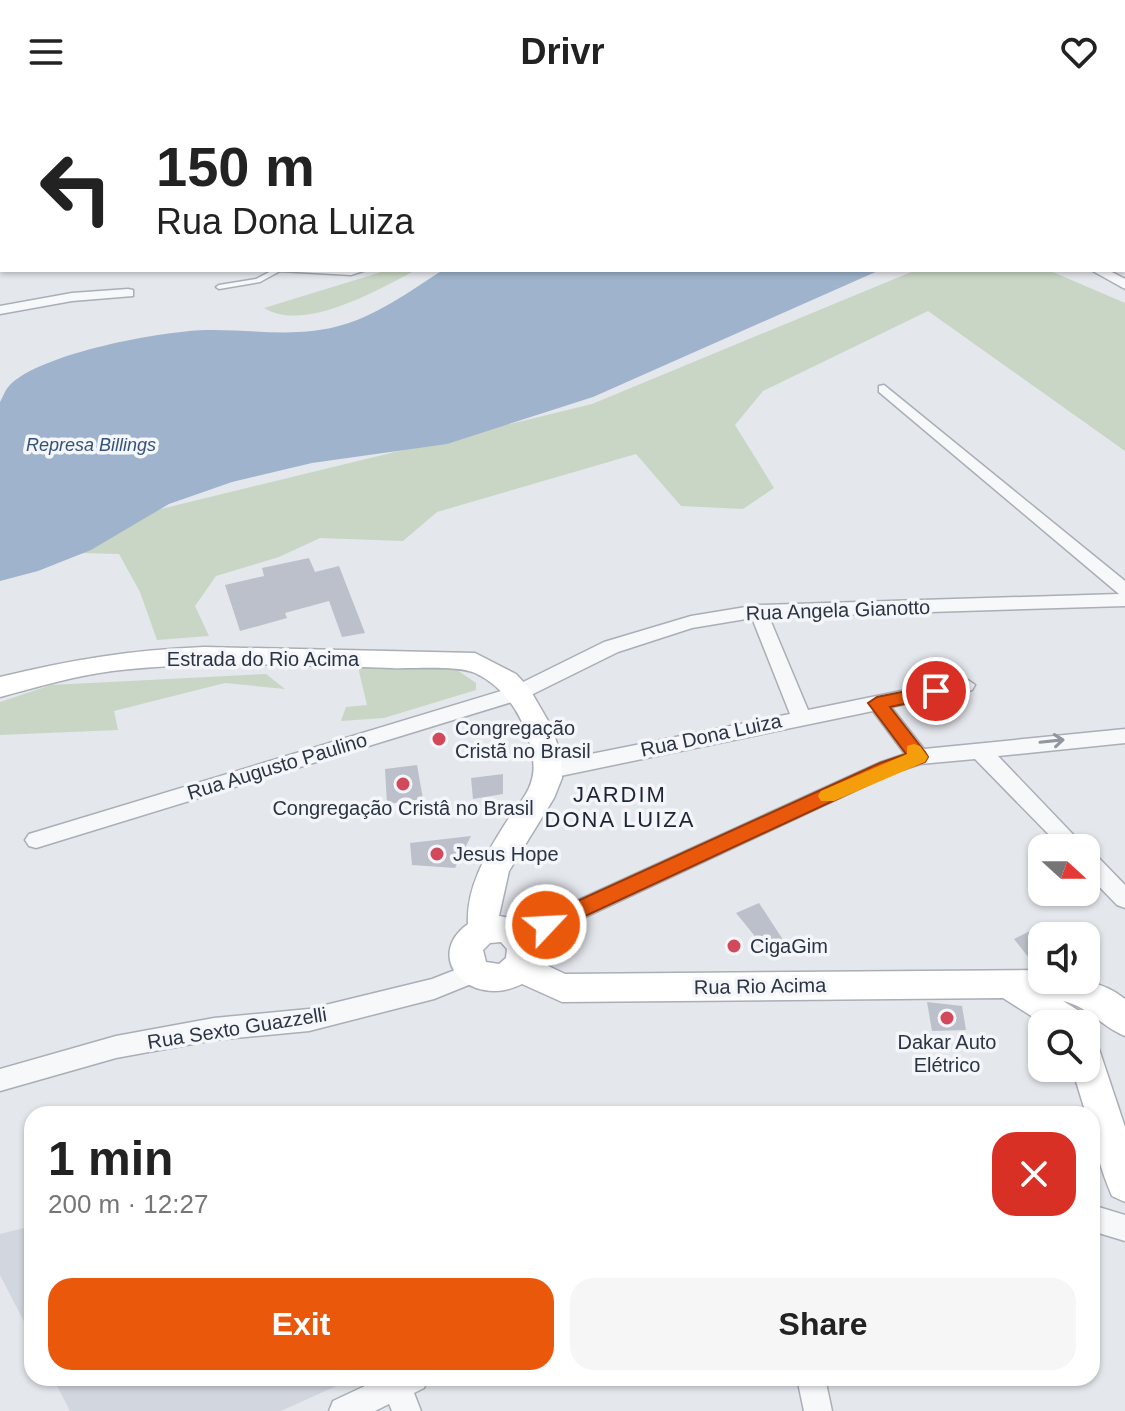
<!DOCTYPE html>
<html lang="en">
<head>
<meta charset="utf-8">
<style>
	body { margin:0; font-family:Arial,sans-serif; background:#f6f6f6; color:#222; height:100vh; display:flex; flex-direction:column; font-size:30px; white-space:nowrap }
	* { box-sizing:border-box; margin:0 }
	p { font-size:26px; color:#767676 }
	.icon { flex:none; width:44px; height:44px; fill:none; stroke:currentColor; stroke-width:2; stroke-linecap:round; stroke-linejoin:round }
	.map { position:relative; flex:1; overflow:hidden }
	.details { position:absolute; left:24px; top:1002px; width:1076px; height:280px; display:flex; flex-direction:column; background:#fff; border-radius:24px; box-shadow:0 2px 6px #0004 }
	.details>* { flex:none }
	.guide { position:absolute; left:0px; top:0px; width:1126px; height:168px; box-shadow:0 2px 6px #0004; background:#fff; color:#222; overflow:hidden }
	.needle { width:52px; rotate:111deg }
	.fabs { position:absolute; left:1028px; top:730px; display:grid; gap:16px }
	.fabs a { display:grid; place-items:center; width:72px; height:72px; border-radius:16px; background:#fff; box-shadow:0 2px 6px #0004; font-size:40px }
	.pin { position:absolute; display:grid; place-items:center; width:68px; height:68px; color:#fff; margin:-34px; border:4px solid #fff; border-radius:50%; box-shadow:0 2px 8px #0007 }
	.me { position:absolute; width:88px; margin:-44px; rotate:65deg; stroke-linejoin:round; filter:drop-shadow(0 0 6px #0008) }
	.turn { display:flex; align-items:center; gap:28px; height:168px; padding:0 24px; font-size:36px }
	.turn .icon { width:104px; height:104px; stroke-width:2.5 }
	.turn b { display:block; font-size:56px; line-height:68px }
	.round { display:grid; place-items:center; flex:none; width:84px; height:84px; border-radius:24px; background:#f6f6f6 }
	.headline { display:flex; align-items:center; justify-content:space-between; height:136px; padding:0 24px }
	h1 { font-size:48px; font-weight:700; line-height:60px }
	.cta { display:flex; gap:16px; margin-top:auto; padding:16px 24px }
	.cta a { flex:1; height:92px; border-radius:24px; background:#ea580c; color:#fff; font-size:32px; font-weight:700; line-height:92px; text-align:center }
	.cta a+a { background:#f6f6f6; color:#222 }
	header { display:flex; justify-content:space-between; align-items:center; height:104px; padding:0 24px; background:#fff; font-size:36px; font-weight:700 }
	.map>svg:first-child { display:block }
	.built { fill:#d2d6de }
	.green { fill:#c9d6c5 }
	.water { fill:#9fb4cc }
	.building { fill:#bbc0ca }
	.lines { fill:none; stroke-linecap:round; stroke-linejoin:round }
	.service-casing { stroke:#a9aeb7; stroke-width:3 }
	.minor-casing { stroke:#a9aeb7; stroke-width:3 }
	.secondary-casing { stroke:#a9aeb7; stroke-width:3 }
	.service { fill:#f7f8fa; fill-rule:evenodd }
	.minor { fill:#f7f8fa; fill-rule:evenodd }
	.secondary { fill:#fff; fill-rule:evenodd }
	.oneway { stroke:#9196a0 }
	.route { fill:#ea580c; stroke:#983908; stroke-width:2 }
	.slow { fill:#f59e0b }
	.poi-dot { fill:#d1495b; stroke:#f4f6f9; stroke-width:3 }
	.labels { text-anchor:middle; stroke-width:7; stroke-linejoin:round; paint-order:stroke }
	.far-water-label { font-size:18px; font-style:italic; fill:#34527a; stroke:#f4f6f9 }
	.street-label { font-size:20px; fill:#2b3445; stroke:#f4f6f9 }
	.poi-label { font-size:20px; fill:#2b3445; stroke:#f4f6f9; text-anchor:start }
	.neighbourhood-label { font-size:22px; letter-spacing:2px; fill:#1d2536; stroke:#f4f6f9 }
</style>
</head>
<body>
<header><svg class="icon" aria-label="menu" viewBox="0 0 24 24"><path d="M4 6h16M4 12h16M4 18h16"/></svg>Drivr<svg class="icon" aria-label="heart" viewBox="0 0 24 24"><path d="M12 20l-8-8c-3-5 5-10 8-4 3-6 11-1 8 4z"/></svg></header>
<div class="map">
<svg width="1125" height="1307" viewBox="0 0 1125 1307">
	<rect width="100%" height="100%" fill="#e4e7ec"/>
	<g class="built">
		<path d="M32 1122V1233L0 1171V1130Z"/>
		<path d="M53 1274H354L281 1307H70Z"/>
	</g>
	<g class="green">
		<path d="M388 166H416C378 186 304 229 264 204Z"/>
		<path d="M916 166H1048L1125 199V347L928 207 763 287 735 321 774 384 743 405 681 402 636 350 437 408 403 437 320 434 279 453 216 472 195 502 209 532 157 536 140 488 119 450 78 449 99 420 592 300Z"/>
		<path d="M358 563 457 566 476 579V586L384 614 341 617 346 603 367 601Z"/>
		<path d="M266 570 285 585 225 579 114 607 118 626 0 631V598L51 581Z"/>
	</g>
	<g class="water">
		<path d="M890 0H1125V138L1124 2H884Z"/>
		<path d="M443 166H880L593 293 447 340 312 359 232 378 169 400 91 446 38 467 0 477V298C3 293 5 286 9 282 39 249 169 225 213 226 255 226 294 233 335 223 374 214 410 187 443 166Z"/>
	</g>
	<g class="building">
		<path d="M309 454 315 468 339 462 365 529 342 533 329 497 285 509 287 514 240 527 225 481 264 472 262 464Z"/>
		<path d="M417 661 423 695 387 700 385 665Z"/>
		<path d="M503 670V690L473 695 471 674Z"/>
		<path d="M471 732 455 764 412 761 410 739Z"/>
		<path d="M759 799 789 845 764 853 754 831 736 809Z"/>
		<path d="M1042 821V863H1036L1014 835Z"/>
		<path d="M927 898 962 902 966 926 932 927Z"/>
	</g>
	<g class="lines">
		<defs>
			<g id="service">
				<path d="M138 0H144L146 2H140Z"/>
				<path d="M273 166H366L351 171 280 167 260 178 219 185 216 183 219 181 256 175Z"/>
			</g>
			<g id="minor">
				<path d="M619 0H631L633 2H621Z"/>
				<path d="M725 0H738L740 2H727Z"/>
				<path d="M2 83V91L0 92V84Z"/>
				<rect x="0" y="141" width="2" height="8"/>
				<path d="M1091 166H1108L1125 175V185Z"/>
				<path d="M128 185 133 186V192L72 197 0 210V202L72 189Z"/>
				<path d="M884 281 1125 477V502L769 513 808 606 965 574 975 581 972 586 891 603 924 645 1125 625V639L998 652 1086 744H1062L975 655 920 660 893 669 526 841 518 844 510 841 507 834 510 827 879 659 905 650 873 607 546 675 539 672 536 667 539 662 546 659 790 610 752 514 692 524 618 548 525 594 36 744 29 742 25 736 29 730 511 584 604 538 691 512 758 501 1119 490 879 288V282Z"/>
				<path d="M1086 746 1094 749 1125 781V804L1117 801 1086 769Z"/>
				<path d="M473 859 481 862 484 869 481 876 434 895 309 927 214 936 116 954 0 987V965L116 932 214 914 309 905 432 875Z"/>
				<path d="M1092 1101 1125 1111V1137L1092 1127Z"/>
				<path d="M382 1274H428L424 1284 414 1289 421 1307H392L389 1300 375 1307H329L333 1297Z"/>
				<path d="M797 1274H825L832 1307H804Z"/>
			</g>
			<g id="secondary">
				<path d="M204 543 475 549 516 570 529 584 551 622 561 651 562 674 554 694 509 767 499 812C525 816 539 830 538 857L565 870 1042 866V876C1074 876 1099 874 1125 895V932C1102 923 1089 903 1063 897L1084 910 1089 920 1086 926V920H1044L1003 894 562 898 522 880C470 906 422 853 468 820 466 784 486 750 505 720 519 699 537 683 533 656 529 621 508 584 475 569 457 561 412 565 391 564 298 561 204 556 112 567 74 572 37 583 0 593V573C71 556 130 546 204 543ZM501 838 507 845 506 854 499 860 486 858 483 846 490 839Z"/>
				<path d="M1086 938 1098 942 1125 1023V1098L1112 1092C1101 1066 1092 1038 1092 1010H1086L1072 964H1086Z"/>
			</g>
		</defs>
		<use href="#service" class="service-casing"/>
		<use href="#minor" class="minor-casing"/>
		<use href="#secondary" class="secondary-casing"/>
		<use href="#service" class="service"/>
		<use href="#minor" class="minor"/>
		<use href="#secondary" class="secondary"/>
	</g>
	<defs><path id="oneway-shaft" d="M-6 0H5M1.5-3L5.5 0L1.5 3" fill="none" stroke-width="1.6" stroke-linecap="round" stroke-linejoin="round" transform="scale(2)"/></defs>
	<use class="oneway" href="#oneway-shaft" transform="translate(1052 637) rotate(-6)"/>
	<path class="route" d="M936 581 944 587 942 592 890 603 925 648 928 653 925 658 893 669 553 827 546 830 538 827 535 821 538 815 880 659 906 650 868 599 877 593Z"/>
	<path class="slow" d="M914 640 920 642 928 653 925 658 834 697H821L818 692 821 687 907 650V642Z"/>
	<g class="poi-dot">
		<circle cx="439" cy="635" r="8"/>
		<circle cx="403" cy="680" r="8"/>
		<circle cx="437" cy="750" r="8"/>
		<circle cx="734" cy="842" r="8"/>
		<circle cx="947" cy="914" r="8"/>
	</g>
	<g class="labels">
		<g class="far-water-label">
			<text x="91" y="347">Represa Billings</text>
		</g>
		<g class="street-label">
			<text transform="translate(838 506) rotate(-2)" y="7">Rua Angela Gianotto</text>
			<text x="263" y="562">Estrada do Rio Acima</text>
			<text transform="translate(711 631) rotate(-12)" y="7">Rua Dona Luiza</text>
			<text transform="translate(277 662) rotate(-17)" y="7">Rua Augusto Paulino</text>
			<text transform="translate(760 882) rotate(-1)" y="7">Rua Rio Acima</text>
			<text transform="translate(237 924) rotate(-9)" y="7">Rua Sexto Guazzelli</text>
		</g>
		<g class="poi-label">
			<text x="455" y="631">Congregação<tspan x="455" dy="23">Cristã no Brasil</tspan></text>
			<text x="403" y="711" text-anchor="middle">Congregação Cristâ no Brasil</text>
			<text x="453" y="757">Jesus Hope</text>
			<text x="750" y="849">CigaGim</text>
			<text x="947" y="945" text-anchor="middle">Dakar Auto<tspan x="947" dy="23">Elétrico</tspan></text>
		</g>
		<g class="neighbourhood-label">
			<text x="620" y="698">JARDIM<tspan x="620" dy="25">DONA LUIZA</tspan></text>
		</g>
	</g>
</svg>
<div class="fabs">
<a><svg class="needle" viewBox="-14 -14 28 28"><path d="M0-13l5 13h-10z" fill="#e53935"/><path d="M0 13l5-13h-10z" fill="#767676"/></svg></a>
<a><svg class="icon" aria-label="sound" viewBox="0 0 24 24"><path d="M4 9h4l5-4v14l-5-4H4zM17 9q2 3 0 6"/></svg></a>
<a><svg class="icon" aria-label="search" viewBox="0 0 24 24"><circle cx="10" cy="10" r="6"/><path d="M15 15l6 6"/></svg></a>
</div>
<div class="pin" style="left:936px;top:587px;background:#d93025"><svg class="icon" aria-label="arrive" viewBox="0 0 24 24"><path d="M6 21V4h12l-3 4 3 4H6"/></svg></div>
<svg class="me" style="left:546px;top:821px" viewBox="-20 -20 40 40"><circle r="17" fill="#ea580c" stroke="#fff" stroke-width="3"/><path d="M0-11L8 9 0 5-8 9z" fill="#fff"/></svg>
<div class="guide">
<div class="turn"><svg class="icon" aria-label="left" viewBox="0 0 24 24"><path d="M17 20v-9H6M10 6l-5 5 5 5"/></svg><div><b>150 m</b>Rua Dona Luiza</div></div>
</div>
<section class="details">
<div class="headline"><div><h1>1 min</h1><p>200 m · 12:27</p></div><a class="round" style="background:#d93025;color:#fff"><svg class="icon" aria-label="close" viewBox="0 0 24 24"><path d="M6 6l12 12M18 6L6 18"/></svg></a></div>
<div class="cta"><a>Exit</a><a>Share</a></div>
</section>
</div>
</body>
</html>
